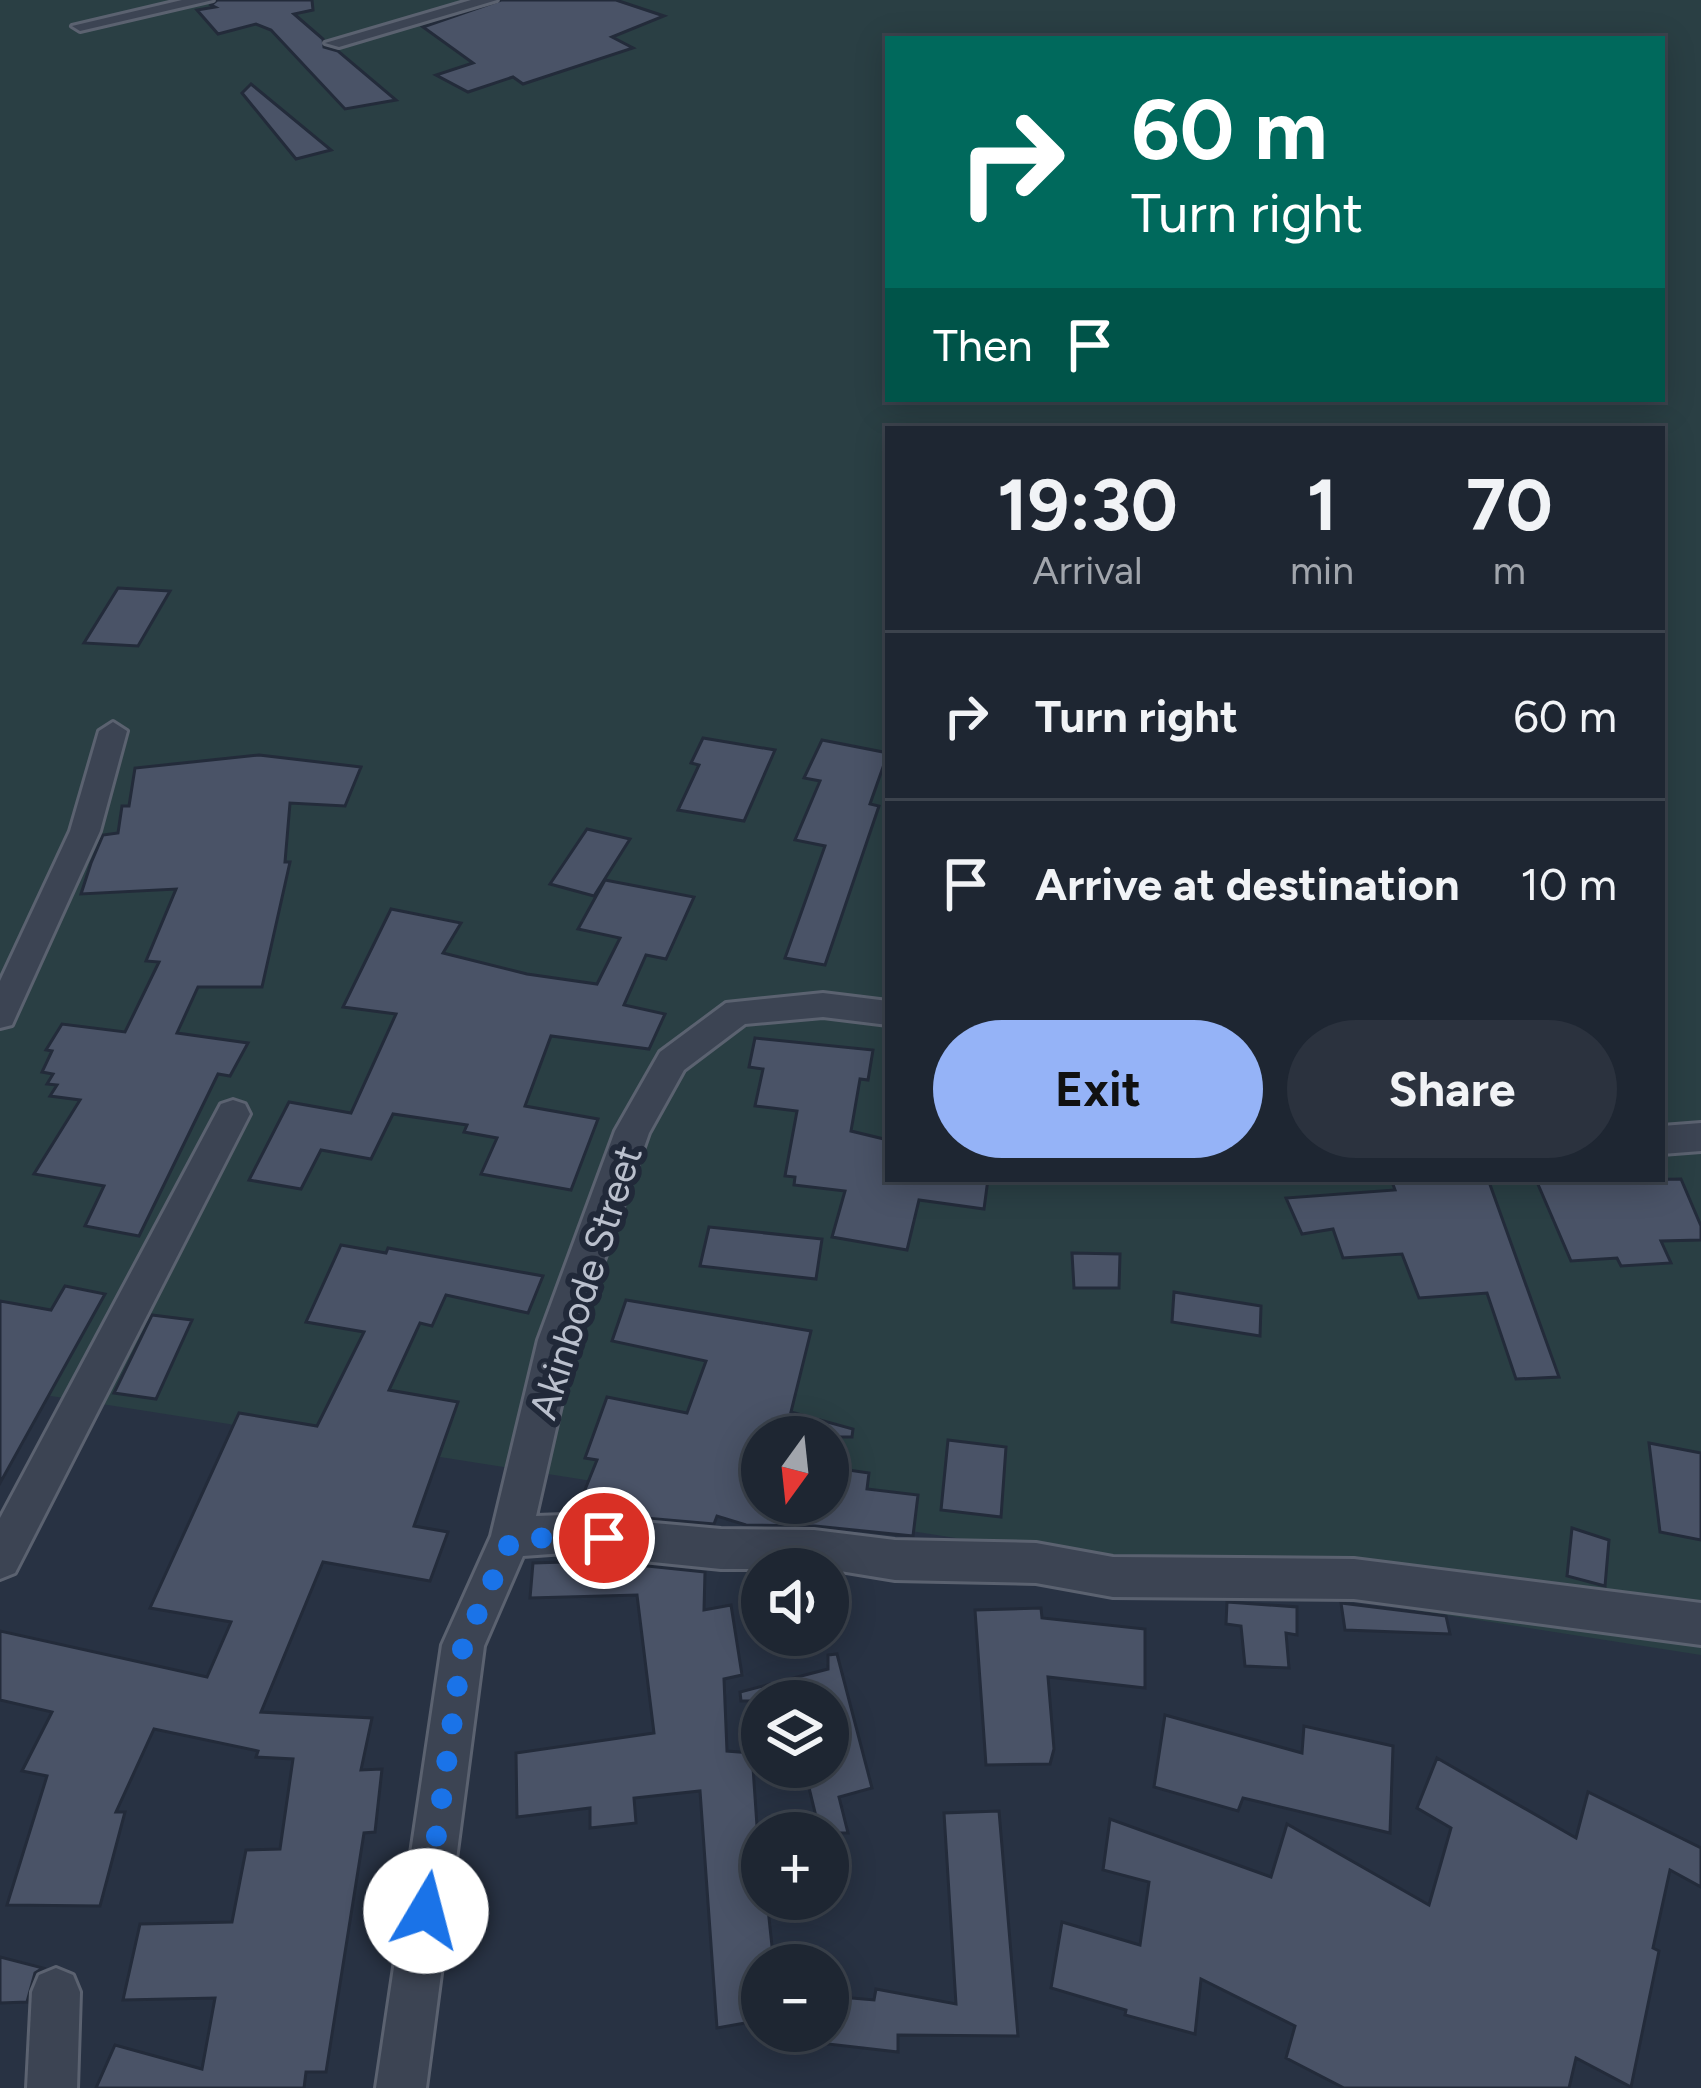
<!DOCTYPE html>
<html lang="en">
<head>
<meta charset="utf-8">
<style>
	body { margin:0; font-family:Figtree,sans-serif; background:#2b323e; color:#f1f3f6; height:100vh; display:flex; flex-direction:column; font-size:45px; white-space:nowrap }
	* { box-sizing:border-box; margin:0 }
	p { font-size:39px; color:#a1a5ac }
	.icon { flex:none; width:66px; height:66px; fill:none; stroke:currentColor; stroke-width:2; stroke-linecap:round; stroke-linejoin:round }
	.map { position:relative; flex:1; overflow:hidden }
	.side { position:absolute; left:885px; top:426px; width:780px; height:756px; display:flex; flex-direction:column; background:#1e2632; border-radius:0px; box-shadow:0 6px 30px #0003,0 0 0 3px #3c434d }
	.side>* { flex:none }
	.guide { position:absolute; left:885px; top:36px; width:780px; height:366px; border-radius:0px; box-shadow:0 6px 30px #0003,0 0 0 3px #3c434d; background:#00695c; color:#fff; overflow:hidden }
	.needle { width:78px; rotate:195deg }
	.buttons { position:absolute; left:741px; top:1416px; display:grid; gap:24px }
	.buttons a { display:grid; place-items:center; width:108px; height:108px; border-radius:50%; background:#1e2632; box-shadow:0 6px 30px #0003,0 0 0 3px #3c434d; font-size:60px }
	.pin { position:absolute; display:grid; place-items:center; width:102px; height:102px; color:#fff; margin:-51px; border:6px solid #fff; border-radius:50%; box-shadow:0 3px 12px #0007 }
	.me { position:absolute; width:132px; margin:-66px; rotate:8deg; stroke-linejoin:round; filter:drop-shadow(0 0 9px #0008) }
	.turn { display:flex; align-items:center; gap:42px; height:252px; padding:0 48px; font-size:54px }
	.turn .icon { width:156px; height:156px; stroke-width:2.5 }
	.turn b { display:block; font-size:84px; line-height:102px }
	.then { display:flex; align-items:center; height:114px; padding:0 48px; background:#0003; gap:24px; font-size:45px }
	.eta { display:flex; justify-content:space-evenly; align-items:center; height:204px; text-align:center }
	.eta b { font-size:72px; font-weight:700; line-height:84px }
	.button { display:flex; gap:24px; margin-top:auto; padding:24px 48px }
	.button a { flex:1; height:138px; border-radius:72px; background:#95b3f7; color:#111; font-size:48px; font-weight:700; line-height:138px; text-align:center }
	.button a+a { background:#2b323e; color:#f1f3f6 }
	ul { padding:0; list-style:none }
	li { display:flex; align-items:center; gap:36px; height:168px; padding:0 48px; border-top:3px solid #3c434d }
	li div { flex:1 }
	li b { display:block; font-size:45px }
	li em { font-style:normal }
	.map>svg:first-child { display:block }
	.green { fill:#2a3f44; fill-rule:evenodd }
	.building { fill:#4a5367; stroke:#232b3a; stroke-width:3 }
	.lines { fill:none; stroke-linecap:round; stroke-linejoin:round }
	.street-casing { stroke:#5b6270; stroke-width:6 }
	.street { fill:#3c4453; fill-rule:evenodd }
	.route { stroke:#1a73e8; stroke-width:21; stroke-dasharray:0 37.8 }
	.labels { text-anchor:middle; stroke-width:12; stroke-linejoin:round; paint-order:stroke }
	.near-street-label { font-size:39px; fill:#bac0cd; stroke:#212939 }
</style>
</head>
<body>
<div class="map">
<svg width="1701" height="2088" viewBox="0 0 1701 2088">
	<rect width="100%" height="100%" fill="#283243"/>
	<path class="green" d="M0 0H1701V1655L0 1388ZM888 39H1662V399H888ZM888 429H1662V1179H888ZM762 1437H828V1503H762Z"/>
	<g class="building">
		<path d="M217 0H312L313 10 294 14 323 39 324 47 338 51 396 100 345 109 271 30 256 24 218 34 197 10 215 7 211 5Z"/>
		<path d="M501 0H616L664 16 612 37 633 48 523 84 513 77 468 92 436 75 473 63 423 27Z"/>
		<path d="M251 84 331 150 296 159 242 93Z"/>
		<path d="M118 588 170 591 138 646 84 643Z"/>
		<path d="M703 738 775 750 744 821 678 810 699 765 691 763Z"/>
		<path d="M822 740 888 753 870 804 879 806 825 965 785 958 825 846 795 840 820 781 804 778Z"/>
		<path d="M259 755 361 767 345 806 290 803 285 862H290L262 987H198L177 1033 248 1043 230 1076 218 1074 139 1236 85 1226 104 1186 34 1174 80 1100 50 1096 57 1085 47 1084 53 1074 42 1072 52 1051 46 1050 62 1024 125 1032 159 962 146 961 176 889 81 894 91 863 103 835 118 833 122 806H129L135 768Z"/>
		<path d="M587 829 630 839 594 896 550 884Z"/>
		<path d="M605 880 694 897 666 959 646 955 624 1005 665 1014 649 1049 551 1036 525 1106 598 1119 571 1190 481 1174 497 1138 464 1132 467 1125 393 1114 371 1159 321 1150 301 1189 249 1180 289 1102 351 1113 396 1014 343 1007 391 909 461 923 443 953 527 974 597 984 620 938 578 929Z"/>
		<path d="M755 1038 873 1050 868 1080 860 1079 851 1131 888 1140V1179H988L984 1209 919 1200 907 1250 832 1237 845 1191 794 1185 795 1177 785 1176 797 1111 755 1106 763 1069 749 1067Z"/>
		<path d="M1391 1179H1488L1559 1377 1516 1379 1487 1293 1419 1298 1402 1254 1343 1258 1333 1229 1302 1234 1286 1198 1395 1190Z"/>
		<path d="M1681 1179 1701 1226V1240L1661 1241 1671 1263 1621 1266 1617 1258 1571 1261 1537 1182Z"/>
		<path d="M709 1227 822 1239 816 1279 700 1266Z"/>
		<path d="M341 1245 386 1253 388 1248 543 1276 528 1313 446 1295 432 1326 420 1323 389 1390 458 1402 414 1526 448 1532 430 1581 323 1562 261 1712 372 1718 361 1770 382 1769 375 1832 364 1833 326 2072H306L304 2088H96L115 2045 202 2069 215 1998 123 2000 140 1924 232 1922 246 1850 280 1849 293 1759 256 1757 258 1751 154 1729 116 1812H125L100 1906 7 1905 47 1776 22 1771 52 1712 0 1700V1631L207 1677 231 1622 150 1608 239 1413 317 1426 364 1332 306 1322Z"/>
		<path d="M1072 1253 1120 1254 1119 1288H1074Z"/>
		<path d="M65 1286 105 1294 0 1483V1301L51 1310Z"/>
		<path d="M1174 1292 1261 1306 1260 1336 1172 1322Z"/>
		<path d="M626 1300 811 1331 791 1412 853 1429 852 1437H762V1503H828V1467L869 1473 867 1489 918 1495 913 1536 815 1526 746 1525 717 1516 714 1524 576 1512 597 1460 585 1458 607 1397 687 1413 706 1361 612 1341Z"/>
		<path d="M152 1315 192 1320 156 1399 114 1393Z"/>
		<path d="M948 1440 1006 1447 1001 1517 941 1510Z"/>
		<path d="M1649 1443 1701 1453V1540L1660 1532Z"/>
		<path d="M1572 1528 1609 1540 1605 1586 1567 1576Z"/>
		<path d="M599 1561 705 1572 704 1610 731 1605 742 1675 724 1679 727 1751 752 1753 762 1899H767L774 1965H762V2020L717 2028 700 1791 634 1798 636 1823 590 1828V1808L517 1817 516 1753 654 1733 637 1595 530 1598 533 1563Z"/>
		<path d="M1227 1602 1297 1607V1635L1286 1633 1289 1668 1245 1666 1241 1626 1226 1624Z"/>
		<path d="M1341 1603 1446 1616 1450 1634 1345 1630Z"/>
		<path d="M1041 1608 1042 1618 1145 1629V1688L1048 1677 1054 1749 1050 1764 986 1765 975 1610Z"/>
		<path d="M837 1654 872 1788 839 1797 848 1833H820L804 1767H828V1701H741L740 1692 828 1669V1655Z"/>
		<path d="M1165 1715 1302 1753 1304 1726 1393 1746 1390 1833 1243 1798 1238 1811 1154 1787Z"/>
		<path d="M1437 1758 1576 1838 1588 1792 1701 1848V1887L1670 1870 1653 1948 1659 1951 1631 2087 1576 2058 1569 2088H1344L1286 2058 1295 2026 1201 1979 1195 2034 1125 2015 1126 2010 1051 1988 1062 1922 1140 1945 1149 1882 1103 1870 1110 1819 1271 1877 1287 1824 1429 1905 1451 1828 1417 1808Z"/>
		<path d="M999 1811 1018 2036 898 2035V2052L828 2044V1996L874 2000 876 1989 956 2004 944 1813Z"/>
		<path d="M0 1957 43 1968 35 1973 27 2002 0 2003Z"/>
	</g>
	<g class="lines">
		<defs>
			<g id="street">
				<path d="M182 0H213L80 31 72 26Z"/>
				<path d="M471 0H497L339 47 325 43Z"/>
				<path d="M113 722 127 731 100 831 16 1016 12 1025 0 1028V981L70 831 99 731Z"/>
				<path d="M823 993 888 1001V1025L823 1017 745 1024 684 1070 649 1133 576 1340 536 1516 565 1515 721 1529 814 1530 895 1540 1036 1543 1113 1557 1354 1559 1701 1603V1645L1354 1599 1113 1597 1036 1583 895 1580 828 1569H721L565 1553 523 1556 484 1646 426 2088H376L442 1645 491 1536 538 1340 615 1131 660 1052 726 1003Z"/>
				<path d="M233 1100 245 1104 250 1114 15 1573 0 1579V1518L221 1104Z"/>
				<path d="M1701 1123V1151L1662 1154V1126Z"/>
				<path d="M56 1968 73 1975 80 1992 77 2088H27L32 1992 39 1975Z"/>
			</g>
		</defs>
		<use href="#street" class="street-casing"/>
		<use href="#street" class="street"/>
	</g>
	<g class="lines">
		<path class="route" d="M426 1911 463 1645 512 1538H604"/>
	</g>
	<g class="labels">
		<g class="near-street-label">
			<text transform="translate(585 1282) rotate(-72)" y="14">Akinbode Street</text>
		</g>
	</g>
</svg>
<div class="buttons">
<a><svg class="needle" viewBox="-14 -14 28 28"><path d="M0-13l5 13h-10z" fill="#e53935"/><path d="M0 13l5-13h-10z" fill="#a1a5ac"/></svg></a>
<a><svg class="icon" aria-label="sound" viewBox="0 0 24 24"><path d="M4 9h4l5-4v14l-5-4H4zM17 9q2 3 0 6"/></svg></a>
<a><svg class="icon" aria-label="layers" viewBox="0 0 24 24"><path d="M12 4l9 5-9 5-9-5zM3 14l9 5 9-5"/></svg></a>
<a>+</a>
<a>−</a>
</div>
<div class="pin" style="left:604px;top:1538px;background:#d93025"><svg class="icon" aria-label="arrive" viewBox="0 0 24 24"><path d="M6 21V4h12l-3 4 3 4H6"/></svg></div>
<svg class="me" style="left:426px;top:1911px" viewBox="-20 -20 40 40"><circle r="19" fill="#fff"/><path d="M0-13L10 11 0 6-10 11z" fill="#1a73e8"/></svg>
<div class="guide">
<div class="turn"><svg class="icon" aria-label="right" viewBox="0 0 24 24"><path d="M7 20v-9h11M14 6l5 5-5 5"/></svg><div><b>60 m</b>Turn right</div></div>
<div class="then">Then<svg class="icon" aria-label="arrive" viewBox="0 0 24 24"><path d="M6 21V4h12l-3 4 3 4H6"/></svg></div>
</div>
<section class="side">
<div class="eta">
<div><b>19:30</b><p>Arrival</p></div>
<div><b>1</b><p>min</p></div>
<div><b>70</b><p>m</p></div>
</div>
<ul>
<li><svg class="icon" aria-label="right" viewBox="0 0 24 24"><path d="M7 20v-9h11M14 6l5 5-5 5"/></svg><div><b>Turn right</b></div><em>60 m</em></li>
<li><svg class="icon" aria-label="arrive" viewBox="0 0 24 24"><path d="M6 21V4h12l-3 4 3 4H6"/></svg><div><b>Arrive at destination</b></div><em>10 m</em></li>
</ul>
<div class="button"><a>Exit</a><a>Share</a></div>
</section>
</div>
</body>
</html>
